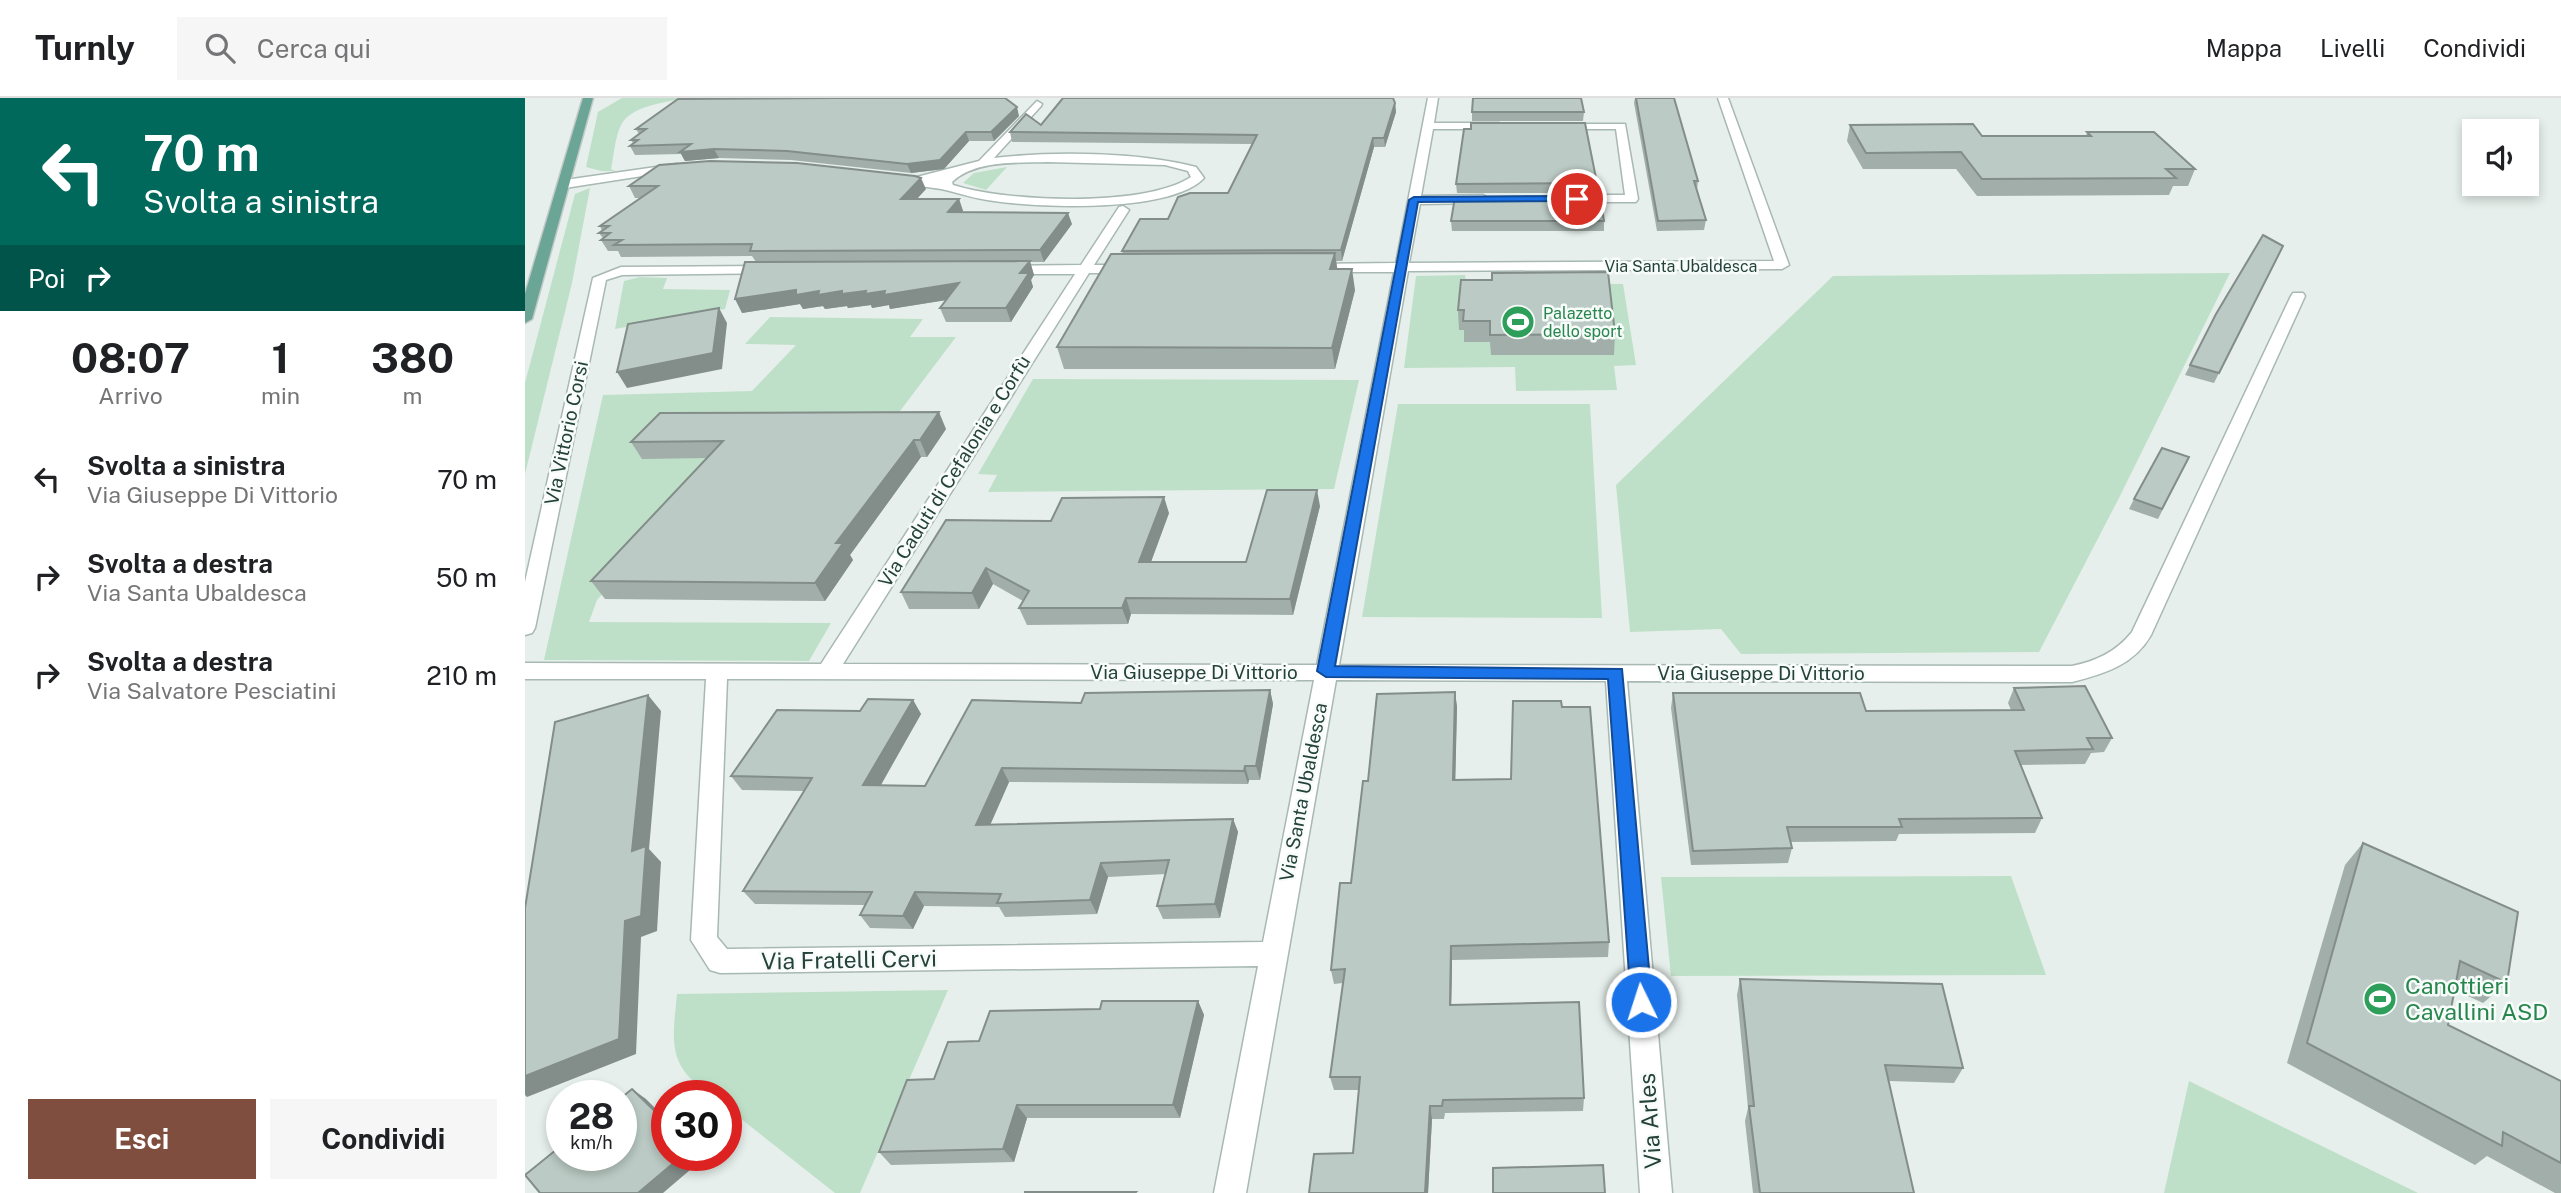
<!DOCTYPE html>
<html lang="it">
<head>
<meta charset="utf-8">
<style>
	body { margin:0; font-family:"Public Sans",sans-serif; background:#f6f6f6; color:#202124; height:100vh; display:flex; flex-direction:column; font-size:26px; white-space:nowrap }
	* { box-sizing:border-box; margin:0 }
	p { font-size:23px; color:#757577 }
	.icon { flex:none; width:38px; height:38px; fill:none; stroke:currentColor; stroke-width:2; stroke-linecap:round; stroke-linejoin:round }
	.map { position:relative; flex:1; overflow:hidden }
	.side { display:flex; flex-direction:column; background:#fff; width:525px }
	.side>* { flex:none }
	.guide { background:#00695c; color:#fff; overflow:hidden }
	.fabs { position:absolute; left:1937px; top:21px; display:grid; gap:14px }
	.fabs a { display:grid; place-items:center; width:77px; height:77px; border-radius:0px; background:#fff; box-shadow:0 4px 10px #0003; font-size:35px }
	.speed { position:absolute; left:21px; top:982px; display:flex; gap:14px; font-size:35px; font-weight:700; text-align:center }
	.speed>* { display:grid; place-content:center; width:91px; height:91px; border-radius:50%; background:#fff; box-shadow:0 4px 10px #0003; line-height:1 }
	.speed small { font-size:18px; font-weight:400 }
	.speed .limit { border:10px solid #d22; background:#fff; color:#111 }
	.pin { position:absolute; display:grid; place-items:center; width:60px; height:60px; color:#fff; margin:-30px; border:4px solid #fff; border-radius:50%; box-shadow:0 2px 7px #0007 }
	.me { position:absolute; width:77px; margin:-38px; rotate:356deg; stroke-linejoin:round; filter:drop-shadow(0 0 5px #0008) }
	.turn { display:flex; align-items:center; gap:24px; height:147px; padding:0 28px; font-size:32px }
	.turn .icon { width:91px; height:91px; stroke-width:2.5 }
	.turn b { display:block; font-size:49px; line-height:60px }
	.then { display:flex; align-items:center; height:66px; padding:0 28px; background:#0003; gap:14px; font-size:26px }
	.eta { display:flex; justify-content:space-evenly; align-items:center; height:119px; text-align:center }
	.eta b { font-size:42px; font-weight:700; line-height:49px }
	.action { display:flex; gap:14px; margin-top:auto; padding:14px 28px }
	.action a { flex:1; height:80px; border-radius:0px; background:#7f4e3f; color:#fff; font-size:28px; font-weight:700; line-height:80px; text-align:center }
	.action a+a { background:#f6f6f6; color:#202124 }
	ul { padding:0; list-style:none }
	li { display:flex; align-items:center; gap:21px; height:98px; padding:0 28px }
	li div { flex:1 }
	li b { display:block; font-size:26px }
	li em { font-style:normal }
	header { display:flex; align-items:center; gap:42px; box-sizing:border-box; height:98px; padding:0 35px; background:#fff; border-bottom:2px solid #e0e0e0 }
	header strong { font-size:33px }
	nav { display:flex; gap:38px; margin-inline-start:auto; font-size:24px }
	.search { width:490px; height:63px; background:#f6f6f6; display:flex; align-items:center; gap:18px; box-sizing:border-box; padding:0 24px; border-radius:0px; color:#757577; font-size:26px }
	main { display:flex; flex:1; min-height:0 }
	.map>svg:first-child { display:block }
	.green { fill:#bfe0c8 }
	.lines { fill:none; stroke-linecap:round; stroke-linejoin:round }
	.minor-casing { stroke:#a8b8b2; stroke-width:3 }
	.major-casing { stroke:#c2cac8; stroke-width:3 }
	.minor { fill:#fff; fill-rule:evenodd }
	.major { fill:#6aa596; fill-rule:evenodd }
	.wall { fill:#a1aea9 }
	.shaded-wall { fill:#838d89 }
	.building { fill:#bbcac4; stroke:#838d89; stroke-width:2 }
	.route { fill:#1a73e8; stroke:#114b97; stroke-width:2 }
	.labels { text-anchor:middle; stroke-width:5; stroke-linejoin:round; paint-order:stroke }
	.far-street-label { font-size:16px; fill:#24423a; stroke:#f7fbf9 }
	.far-leisure-label { font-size:16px; fill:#27864d; stroke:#f7fbf9; text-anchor:start }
	.street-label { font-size:19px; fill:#24423a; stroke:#f7fbf9 }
	.near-street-label { font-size:23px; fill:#24423a; stroke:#f7fbf9 }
	.near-leisure-label { font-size:23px; fill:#27864d; stroke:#f7fbf9; text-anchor:start }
</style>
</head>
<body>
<header>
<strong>Turnly</strong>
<div class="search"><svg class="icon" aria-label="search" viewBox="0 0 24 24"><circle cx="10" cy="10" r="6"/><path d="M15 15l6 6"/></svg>Cerca qui</div>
<nav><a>Mappa</a><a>Livelli</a><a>Condividi</a></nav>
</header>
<main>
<section class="side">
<div class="guide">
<div class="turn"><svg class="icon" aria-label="left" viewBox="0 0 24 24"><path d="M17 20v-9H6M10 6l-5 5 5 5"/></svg><div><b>70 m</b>Svolta a sinistra</div></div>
<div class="then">Poi<svg class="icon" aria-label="right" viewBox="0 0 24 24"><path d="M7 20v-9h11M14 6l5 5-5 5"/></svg></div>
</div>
<div class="eta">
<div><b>08:07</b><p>Arrivo</p></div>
<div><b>1</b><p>min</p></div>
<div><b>380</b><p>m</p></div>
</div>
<ul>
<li><svg class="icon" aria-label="left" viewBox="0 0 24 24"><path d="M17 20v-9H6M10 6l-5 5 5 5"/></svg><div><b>Svolta a sinistra</b><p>Via Giuseppe Di Vittorio</p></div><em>70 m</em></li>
<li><svg class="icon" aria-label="right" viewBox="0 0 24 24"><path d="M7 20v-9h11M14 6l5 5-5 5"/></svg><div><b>Svolta a destra</b><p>Via Santa Ubaldesca</p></div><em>50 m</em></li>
<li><svg class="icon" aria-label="right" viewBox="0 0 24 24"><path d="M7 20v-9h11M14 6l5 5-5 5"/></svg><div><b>Svolta a destra</b><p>Via Salvatore Pesciatini</p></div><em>210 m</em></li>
</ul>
<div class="action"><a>Esci</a><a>Condividi</a></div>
</section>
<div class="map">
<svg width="2036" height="1095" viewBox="0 0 2036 1095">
	<rect width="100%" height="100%" fill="#e6efeb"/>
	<g class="green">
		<path d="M97 0H162C143 4 106 7 96 27 90 39 89 57 86 71L90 73H76L61 69 73 14Z"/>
		<path d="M482 69 461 92 438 85 449 75Z"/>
		<path d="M65 90 47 185 0 376V285L50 96Z"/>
		<path d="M1705 175 1594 400 1514 554 1216 556 1196 531 1105 534 1091 387 1308 178Z"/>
		<path d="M940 177 941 185 1098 186 1111 267 1089 268 1092 292 991 293 990 269 879 270 891 178Z"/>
		<path d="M115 179 142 180 138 191 205 192 200 211 90 231 99 183Z"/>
		<path d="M245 219 398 221 385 239H431L372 317 118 360H202L72 502 64 524 306 525 284 563 19 562 78 297 227 293 271 247 220 246Z"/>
		<path d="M508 281 834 282 809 391 463 394 472 377 453 376Z"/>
		<path d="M873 306H1065L1077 520 837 519Z"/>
		<path d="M1486 778 1521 877 1146 878 1136 779Z"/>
		<path d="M423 892 335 1095H310L201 1009V998C188 997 183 995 172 986 141 962 149 931 152 896Z"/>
		<path d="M1664 983 1893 1095H1639Z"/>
	</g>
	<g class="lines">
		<defs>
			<g id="minor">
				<path d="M903 0H913L909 25H974L979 28 974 31H908L896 98 958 97 964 101 958 105 895 106 884 165 1249 163 1193 0H1203L1264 167 1257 171 883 173 814 567 1547 568C1571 563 1591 554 1607 534L1766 198 1768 195H1778L1780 198 1626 537C1609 567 1579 576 1547 584L1102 583 1147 1095H1115L1081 583 811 582 721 1095H689L733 868 195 875 185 872 166 842 181 581H0V565L296 566 550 176H480L473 172 480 168 556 167 594 109 598 108 604 112 569 167H605L612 171 605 175H564L318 566 792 567 869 174H785L778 170 785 166 871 165ZM202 581 789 582 738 844 202 851 192 839Z"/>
				<path d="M512 3 517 6 516 8 469 60C529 53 613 54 671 69L679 80C646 115 515 110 469 103 450 101 434 95 416 91 405 89 389 89 380 82L454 63ZM522 64 640 67 663 73 666 79C619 110 481 104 428 87L427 84C450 62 492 65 522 64Z"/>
				<path d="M1031 26H1100L1113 101 1111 104H1043L1041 101 1047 97H1100L1091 31H1035L1031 30Z"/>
				<path d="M152 66 156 68V72L40 90 34 86 40 82Z"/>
				<path d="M245 168 250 169V175L97 177 81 182 10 530 7 535 0 537V484L68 180 96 169Z"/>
			</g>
			<path id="major" d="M58 0H68L7 221 0 225V196Z"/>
		</defs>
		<use href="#minor" class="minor-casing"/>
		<use href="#major" class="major-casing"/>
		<use href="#minor" class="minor"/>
		<use href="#major" class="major"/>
	</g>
	<g class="wall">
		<path d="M1110 0H1149L1173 83 1172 92 1181 122 1179 132 1132 133 1109 5Z"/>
		<path d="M870 5 871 14 860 49H849L817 163H811L812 171 830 192 810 271H539L532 249 598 156 597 153 643 121 703 95 727 46 487 44 485 34 516 27Z"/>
		<path d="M947 14H1059L1058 23H947Z"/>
		<path d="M494 18 469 43H444L419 71 386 75 266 62 194 60 160 63 156 56 110 57 105 48 108 45 106 42 114 36 111 31Z"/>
		<path d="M1325 27 1457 38H1561L1562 34 1670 71 1663 88H1648L1644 97 1452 98 1431 71H1338L1322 43Z"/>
		<path d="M134 67 401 91 391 101H434L438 113 437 114 547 126 519 164H505L509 177 506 182 508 189 486 224H421L415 210 422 202 365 211 364 207 347 210 346 207 323 210 322 208 300 211 298 208 278 211 275 206 217 215 231 164 227 158 96 159 93 153H83L76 142 78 140 74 135 77 133 75 128 116 100H110L104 88Z"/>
		<path d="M1072 85V95H932L931 86Z"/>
		<path d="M926 123H1079V133H927Z"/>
		<path d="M1758 148 1689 285 1660 277 1665 267Z"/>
		<path d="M936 182 1090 236 1089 257H966L965 244H939V232H934L933 212Z"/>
		<path d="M421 331 402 359H396L325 457 328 462 300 503 80 501 66 483 182 360 117 361 106 344Z"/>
		<path d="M1664 359 1633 421 1604 411 1609 401Z"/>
		<path d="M795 408 768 517 606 516 603 526 502 527 494 510 498 503 468 486 454 511H384L376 494 526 423 644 415 626 464H721Z"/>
		<path d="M1489 590 1587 640 1579 654 1566 655 1560 666 1496 667 1517 720 1510 735 1374 736 1371 743 1265 744 1267 750 1263 765 1166 767 1146 610 1148 595 1341 613 1486 612 1483 605Z"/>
		<path d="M745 592 748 606 735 682H724L723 686 484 684 465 727 708 721 713 734 695 820 638 821 632 808 641 776 583 779 572 816 480 819 474 809 399 808 388 831 345 830 335 817 340 807 230 806 218 793 279 693 217 692 206 678 335 613 388 602 396 616 355 688H400L556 605Z"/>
		<path d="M930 594 932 609 930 682 1084 844 1083 859 927 862 926 907 1059 1000 1058 1013 920 1015 919 1021H907L903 1095H784L828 1055 834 992H809L805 979 818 885 809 886 806 872 826 785 843 683Z"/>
		<path d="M1838 745 1982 885 1958 905 1930 892 1923 927 2036 983V1095H2030L1962 1058 1950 1067 1762 965 1820 767Z"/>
		<path d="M1215 881 1438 970 1429 985 1364 983 1389 1095H1228L1220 1023 1223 1010 1212 897Z"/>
		<path d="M673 903 679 917 655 1020H502L489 1064 366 1067 354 1054 409 981 454 943 575 911Z"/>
	</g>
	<g class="shaded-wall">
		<path d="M870 5 871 14 860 49 859 40Z"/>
		<path d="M492 9 494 18 469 43 466 34Z"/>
		<path d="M441 34 444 43 419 71 386 75 382 66Z"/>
		<path d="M848 40 849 49 817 163 816 152Z"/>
		<path d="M189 51 194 60 160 63 155 54Z"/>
		<path d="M396 80 401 91 381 113 376 101Z"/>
		<path d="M434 101 438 113 427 126 423 114Z"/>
		<path d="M543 115 547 126 519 164 515 152Z"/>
		<path d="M810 155 813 176 805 171Z"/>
		<path d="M505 163 509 177 506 182 508 189 486 224 481 210 495 175Z"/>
		<path d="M827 171 830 192 810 271 807 250Z"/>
		<path d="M434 185 440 199 365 211 364 207 347 210 346 207 323 210 322 208 300 211 298 208 278 211 275 206 217 215 210 201 271 192 294 193H360Z"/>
		<path d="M194 210 202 225 197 271 102 290 92 274Z"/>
		<path d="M414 314 421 331 402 359 395 342Z"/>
		<path d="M389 342 396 359 325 457 328 462 300 503 290 485 311 445Z"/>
		<path d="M792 392 795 408 768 517 765 501Z"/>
		<path d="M639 399 644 415 620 480 614 464Z"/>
		<path d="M461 470 468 486 454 511 447 495Z"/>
		<path d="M601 500 606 516 603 526 597 510Z"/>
		<path d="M745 592 748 606 735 682 731 668Z"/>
		<path d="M930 594 932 609 930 697 928 682Z"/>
		<path d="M123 597 136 613 124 751 136 764 132 833 116 839 111 956 2 999 0 997V978L100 823Z"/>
		<path d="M388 602 396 616 348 701 338 687Z"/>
		<path d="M720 668 724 682 723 686 719 673Z"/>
		<path d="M477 670 484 684 459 741 451 727Z"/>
		<path d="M708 721 713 734 695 820 690 806Z"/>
		<path d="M576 765 583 779 572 816 565 802Z"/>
		<path d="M390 794 399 808 388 831 378 818Z"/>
		<path d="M926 848 927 862 926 920 925 907Z"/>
		<path d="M673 903 679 917 655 1020 648 1007Z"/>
		<path d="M107 991 121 1001 142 1022V1025Z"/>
		<path d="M492 1007 502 1020 489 1064 478 1051Z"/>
		<path d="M905 1008 907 1021 903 1095H900Z"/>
		<path d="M158 1057H176L179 1060 138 1095H113Z"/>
	</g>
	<g class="building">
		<path d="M308 0H480L492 9 466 34H441L415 62 382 66 262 53 189 51 155 54 166 46 105 48 113 42H106L121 31H111L153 1Z"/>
		<path d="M538 0H868L870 5 859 40H848L816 152 597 153 615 121H643L653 99 665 95H703L732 37 485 34 501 16 516 27Z"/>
		<path d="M948 0H1056L1059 14H947Z"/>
		<path d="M1111 0H1149L1173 83H1169L1181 122 1133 123Z"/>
		<path d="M946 25H1060L1072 85 931 86 939 31H946Z"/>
		<path d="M1448 26 1457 38H1566L1562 34H1629L1670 71H1641L1651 80 1457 81 1436 54 1341 55 1325 27Z"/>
		<path d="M185 63 272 65 390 78 396 80 376 101H434L423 114 543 115 515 152 225 153 227 146 89 147 97 142H76L85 135H74L84 128H75L133 88H104L134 67Z"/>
		<path d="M1075 98 1079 123H926L930 99Z"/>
		<path d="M1738 137 1758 148 1694 275 1665 267 1691 216Z"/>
		<path d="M810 155 805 171H827L807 250 532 249 586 156Z"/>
		<path d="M505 163 495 175H504L481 210H415L434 185 359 197 360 193 340 196 341 193 317 196V193L293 197 294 193 271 197V192L210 201 220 164Z"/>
		<path d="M1083 174 1090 236 965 237V223H938L939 212H933L936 182H967V175Z"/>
		<path d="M194 210 188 255 92 274 103 226Z"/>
		<path d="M414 314 395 342H389L311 445H318L290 485 66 483 198 343 106 344 135 315Z"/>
		<path d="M1637 350 1664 359 1637 411 1609 401Z"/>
		<path d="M742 392H792L765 501 601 500 597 510H494L504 493 461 470 447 495 376 494 421 422 526 423 537 400 639 399 614 464H721Z"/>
		<path d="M1560 588 1587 640H1562L1568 651 1490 653 1517 720 1374 721 1377 729H1262L1267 750 1168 753 1148 595H1335L1341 613 1499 612 1489 590Z"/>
		<path d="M745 592 731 668H720L719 673 477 670 451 727 708 721 690 806 632 808 644 762 576 765 565 802 472 805 476 796 390 794 378 818 335 817 347 794 218 793 287 680 206 678 252 612 335 613 343 601 388 602 338 687 400 688 447 602 556 605 560 595Z"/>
		<path d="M930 594 928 682 986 681 988 603H1036L1037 609H1065L1084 844 926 848 925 907 1054 904 1059 1000 918 1002 917 1008H905L900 1095H784L789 1056 828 1055 835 979H805L820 871 806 872 815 785H826L838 683H843L852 596Z"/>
		<path d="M123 597 107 753 121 748 116 818 100 823 94 941 0 978V810L30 624Z"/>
		<path d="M1838 745 1993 814 1982 885 1935 863 1923 927 2036 983V1065L1978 1034 1977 1048 1782 945Z"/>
		<path d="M1215 881 1417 886 1438 970 1360 967 1389 1095H1235L1224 1008H1229Z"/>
		<path d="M577 903H673L648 1007H492L478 1051 354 1054 382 982 409 981 423 944 454 943 465 913 575 911Z"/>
		<path d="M107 991 142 1025V1057H158L113 1095H15L0 1077 37 1047V1057H96V1000Z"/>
		<path d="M1078 1067 1080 1095H968V1070Z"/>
		<path d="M500 1094H611L610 1095H500Z"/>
	</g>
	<path class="route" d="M1052 98 1056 99V103L893 104 810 568 1097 571 1127 904 1124 910 1116 913 1109 910 1106 904 1083 581 801 579 792 573 884 102 889 99Z"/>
	<defs>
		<symbol id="stadium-disc" viewBox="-11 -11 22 22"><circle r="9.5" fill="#2e9e5b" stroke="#f7fbf9"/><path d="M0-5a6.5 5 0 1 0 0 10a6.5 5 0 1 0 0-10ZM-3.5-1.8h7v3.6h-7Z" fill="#fff"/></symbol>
	</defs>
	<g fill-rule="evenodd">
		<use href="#stadium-disc" x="974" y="205" width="38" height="38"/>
		<use href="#stadium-disc" x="1836" y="882" width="38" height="38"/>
	</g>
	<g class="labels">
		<g class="far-street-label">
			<text x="1156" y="174">Via Santa Ubaldesca</text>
		</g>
		<g class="far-leisure-label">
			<text x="1018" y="221">Palazetto<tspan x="1018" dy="18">dello sport</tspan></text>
		</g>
		<g class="street-label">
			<text transform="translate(41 335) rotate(-78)" y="7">Via Vittorio Corsi</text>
			<text transform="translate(429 373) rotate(-58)" y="7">Via Caduti di Cefalonia e Corfù</text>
			<text x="669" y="581">Via Giuseppe Di Vittorio</text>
			<text x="1236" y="582">Via Giuseppe Di Vittorio</text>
			<text transform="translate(778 694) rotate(-79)" y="7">Via Santa Ubaldesca</text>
		</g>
		<g class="near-street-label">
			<text transform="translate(324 862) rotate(-1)" y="8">Via Fratelli Cervi</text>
			<text transform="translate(1125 1023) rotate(-94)" y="8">Via Arles</text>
		</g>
		<g class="near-leisure-label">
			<text x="1880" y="896">Canottieri<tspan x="1880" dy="26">Cavallini ASD</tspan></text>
		</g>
	</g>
</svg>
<div class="fabs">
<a><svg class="icon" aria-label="sound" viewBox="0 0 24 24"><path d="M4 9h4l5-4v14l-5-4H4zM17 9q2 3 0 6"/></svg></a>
</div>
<div class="speed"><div>28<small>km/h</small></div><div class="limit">30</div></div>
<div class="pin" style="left:1052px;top:101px;background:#d93025"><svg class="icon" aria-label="arrive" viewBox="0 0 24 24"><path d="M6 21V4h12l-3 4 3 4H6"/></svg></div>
<svg class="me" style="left:1116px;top:904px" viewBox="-20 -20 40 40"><circle r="17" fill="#1a73e8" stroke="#fff" stroke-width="3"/><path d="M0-11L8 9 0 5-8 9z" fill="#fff"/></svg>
</div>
</main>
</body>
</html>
